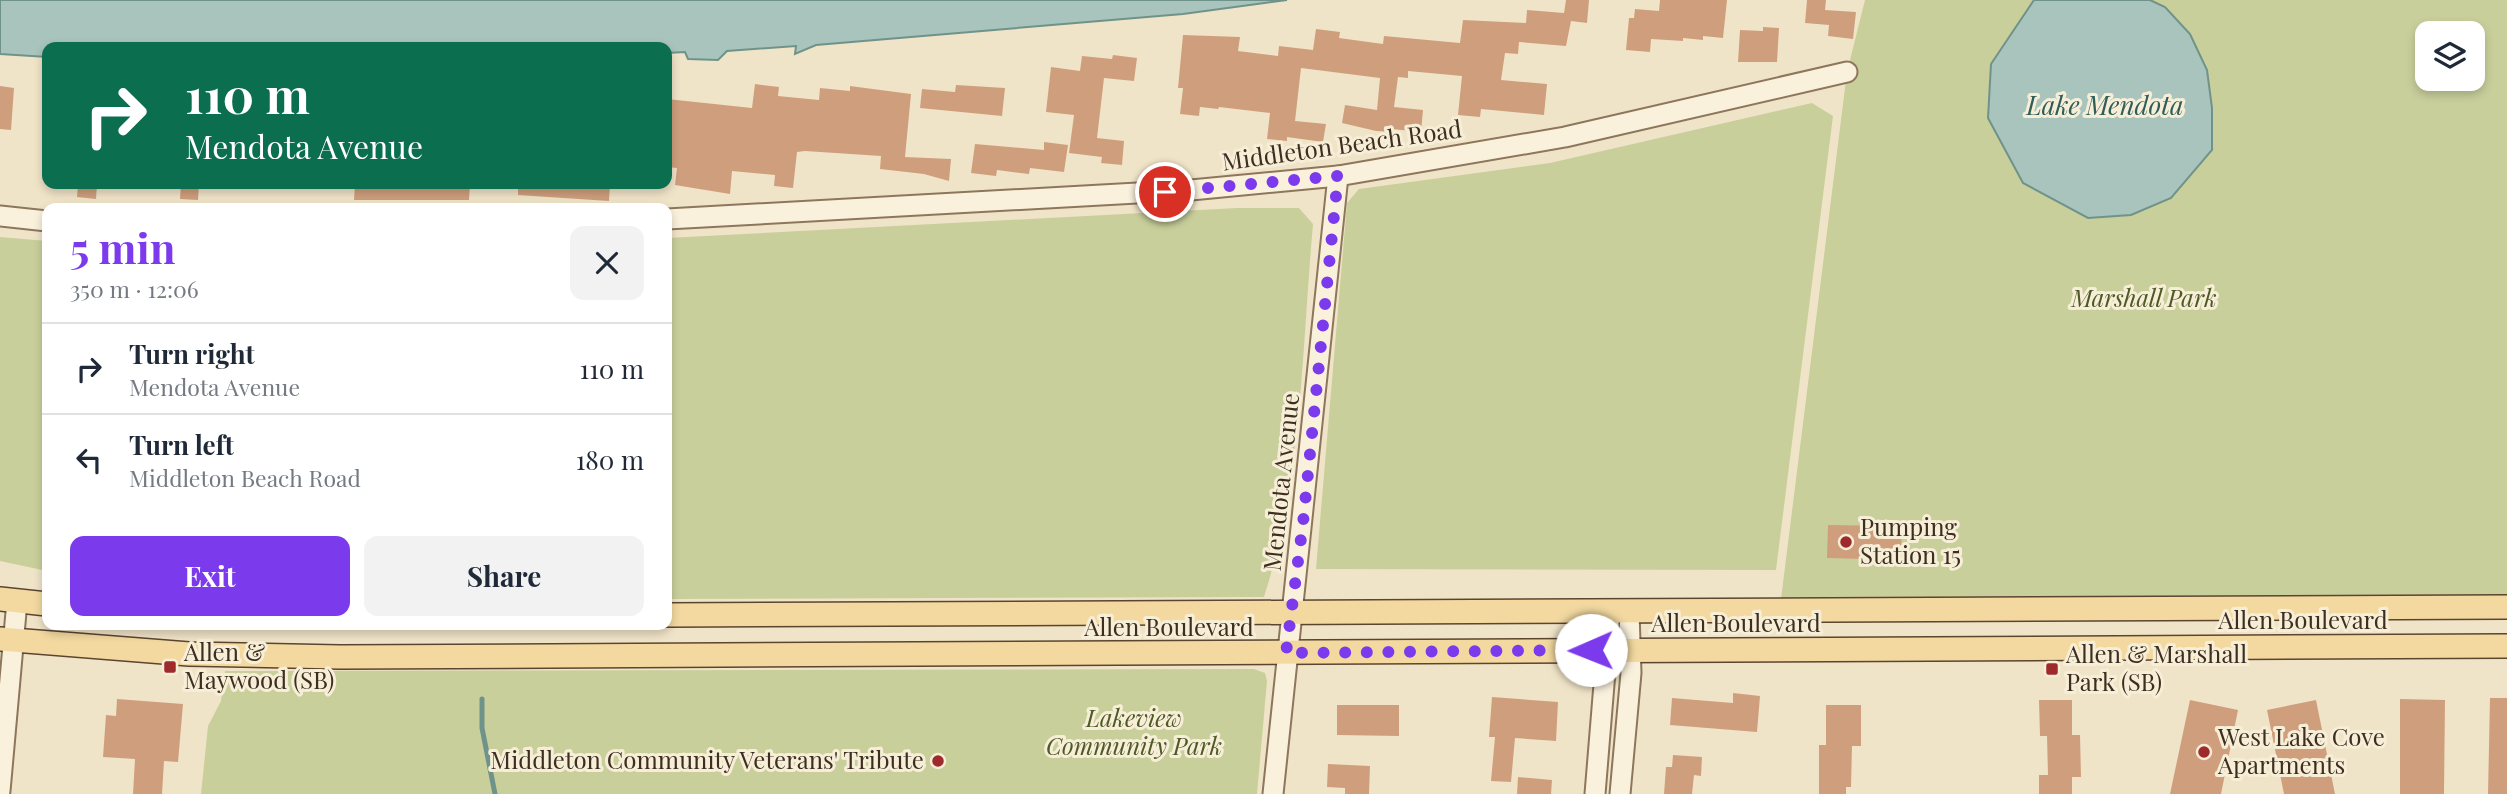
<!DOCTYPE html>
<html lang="en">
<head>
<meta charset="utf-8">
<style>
	body { margin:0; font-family:"Playfair Display",serif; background:#f2f2f3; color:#1f2937; height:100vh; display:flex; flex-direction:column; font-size:26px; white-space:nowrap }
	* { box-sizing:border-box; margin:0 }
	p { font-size:23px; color:#747a83 }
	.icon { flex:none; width:38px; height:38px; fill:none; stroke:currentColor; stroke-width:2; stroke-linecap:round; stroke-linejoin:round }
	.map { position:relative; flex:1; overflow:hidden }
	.panel { position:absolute; left:42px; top:203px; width:630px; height:427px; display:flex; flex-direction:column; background:#fff; border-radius:14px; box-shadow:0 4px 10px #0003 }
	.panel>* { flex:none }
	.top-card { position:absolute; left:42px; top:42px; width:630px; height:147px; border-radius:14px; box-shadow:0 4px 10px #0003; background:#0b6e4f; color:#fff; overflow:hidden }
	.tools { position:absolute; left:2415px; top:21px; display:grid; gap:14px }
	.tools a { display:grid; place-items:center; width:70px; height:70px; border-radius:14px; background:#fff; box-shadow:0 4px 10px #0003; font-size:35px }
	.pin { position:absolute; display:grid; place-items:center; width:60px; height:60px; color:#fff; margin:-30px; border:4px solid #fff; border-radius:50%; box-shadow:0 2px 7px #0007 }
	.me { position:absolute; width:77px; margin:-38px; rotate:269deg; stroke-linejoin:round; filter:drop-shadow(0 0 5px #0008) }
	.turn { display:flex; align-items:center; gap:24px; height:147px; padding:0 28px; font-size:32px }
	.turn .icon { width:91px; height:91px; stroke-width:2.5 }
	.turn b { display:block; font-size:49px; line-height:60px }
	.round { display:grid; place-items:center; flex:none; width:74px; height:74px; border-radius:14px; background:#f2f2f3 }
	.summary { display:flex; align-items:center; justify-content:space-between; height:119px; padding:0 28px }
	h1 { font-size:42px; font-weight:700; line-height:52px; color:#7c3aed }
	.cta { display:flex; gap:14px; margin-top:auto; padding:14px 28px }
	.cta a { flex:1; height:80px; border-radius:14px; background:#7c3aed; color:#fff; font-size:28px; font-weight:700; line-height:80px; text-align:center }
	.cta a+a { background:#f2f2f3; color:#1f2937 }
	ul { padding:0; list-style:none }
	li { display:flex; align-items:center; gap:21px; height:91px; padding:0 28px; border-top:2px solid #e0e1e3 }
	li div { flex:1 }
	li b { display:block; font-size:26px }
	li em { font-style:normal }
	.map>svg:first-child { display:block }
	.green { fill:#c9cf9b; fill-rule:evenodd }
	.water { fill:#a9c4bc; stroke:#6f938a; stroke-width:2 }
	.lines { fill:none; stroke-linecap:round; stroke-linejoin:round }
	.stream { stroke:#6f938a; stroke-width:5 }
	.building { fill:#cf9f7d }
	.minor-casing { stroke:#8d765c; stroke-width:23 }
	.major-casing { stroke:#5b4430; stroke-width:26 }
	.minor { stroke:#faf1dc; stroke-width:19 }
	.major { stroke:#f3d9a0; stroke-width:23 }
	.route { stroke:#7c3aed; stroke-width:12; stroke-dasharray:0 21.6 }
	.poi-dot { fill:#9e2a2b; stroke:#f7eed8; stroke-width:2.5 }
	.labels { text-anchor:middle; stroke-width:6; stroke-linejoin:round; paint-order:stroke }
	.street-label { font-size:24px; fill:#3d2e20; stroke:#f7eed8 }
	.park-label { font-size:24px; font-style:italic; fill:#4d5a26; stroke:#f7eed8 }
	.poi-label { font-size:24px; fill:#3d2e20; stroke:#f7eed8; text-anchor:start }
	.water-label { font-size:26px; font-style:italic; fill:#2f5d5a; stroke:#f7eed8 }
</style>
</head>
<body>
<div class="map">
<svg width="2507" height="794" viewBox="0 0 2507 794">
	<rect width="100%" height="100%" fill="#f0e4c8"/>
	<g class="green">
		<path d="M1865 0H2507V596L1781 599 1847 72ZM2427 33H2473V79H2427Z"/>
		<path d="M1812 103 1833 116 1776 570 1316 569 1347 203 1359 189 1550 163Z"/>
		<path d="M1237 208H1299L1313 224C1302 348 1302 479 1264 597L667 599V238Z"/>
		<path d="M0 237 47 241V571L0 561Z"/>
		<path d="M1254 669 1265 673 1267 681 1257 794H201L208 726 221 701 225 671Z"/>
	</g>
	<g class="water">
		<path d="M0 0H1287L1183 14 816 45 795 54 796 46 727 51 718 60 688 59 685 52 667 53V47H47V57L0 54Z"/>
		<path d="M2034 0H2150L2165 7 2190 34 2207 70 2212 108V150L2171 198 2131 215 2088 218 2023 183 1988 118 1991 64Z"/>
	</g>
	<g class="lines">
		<path class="stream" d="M482 699V728L495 794"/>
	</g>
	<g class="building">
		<path d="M1566 0H1589L1587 23 1571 21 1566 46 1519 42 1518 54 1505 53 1501 80 1547 84 1544 115 1481 109 1480 117 1458 115 1462 76 1408 71V78L1398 77 1394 107 1423 110 1421 132 1392 129V132L1376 131 1342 123 1345 105 1377 110 1380 78 1301 68 1295 121 1326 124 1323 142 1287 137V141L1267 139 1270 113 1219 107 1218 109 1200 107 1199 116 1180 114 1183 88H1178L1183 35 1240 37 1238 51 1278 56 1279 46 1313 50 1316 29 1340 32 1339 38 1383 44 1384 36 1460 43 1463 20 1526 23 1527 10 1564 13Z"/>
		<path d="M1660 0H1727L1723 38 1703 36V40L1683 38V41L1651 39 1650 52 1626 50 1629 18H1634L1635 9 1659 11Z"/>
		<path d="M1807 0H1826L1825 10 1856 12 1853 39 1828 36 1829 25 1805 23Z"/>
		<path d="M1763 27 1779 28 1777 62H1738L1740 30 1763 31Z"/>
		<path d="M1113 55 1137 58 1134 81 1104 78 1097 138 1124 141 1122 165 1101 163 1102 157 1069 153 1074 115 1046 112 1051 67 1080 71 1082 56 1112 59Z"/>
		<path d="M755 84 779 87 778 96 819 100 820 88 850 91V86L911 94 905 157 951 159 949 181 924 174 880 169 881 156 805 151 797 152 793 188 774 186 775 175 732 171 730 194 675 185 677 168 667 167V99L752 108Z"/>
		<path d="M956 85 1005 88 1002 116 920 108 922 89 955 92Z"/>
		<path d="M0 86 14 88 11 130 0 129Z"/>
		<path d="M1044 142 1068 145 1064 172 1030 168 1029 174 997 170 996 176 971 173 975 144 1044 150Z"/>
		<path d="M78 184H97L96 199 77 197Z"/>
		<path d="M181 184H199L198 200 180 199Z"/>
		<path d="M355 184H470L469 200H354Z"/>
		<path d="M518 184H610L609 201 518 195Z"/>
		<path d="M1828 525 1902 526 1901 550 1864 549V559L1827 558Z"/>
		<path d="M1733 693 1760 696 1757 732 1670 725 1672 698 1733 703Z"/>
		<path d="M1492 697 1558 702 1556 741 1515 738 1511 782 1491 781 1495 737H1489Z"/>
		<path d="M2490 698H2507V794H2488Z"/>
		<path d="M117 699 183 704 178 762 164 761 162 794H133L135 759 103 757 106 715 116 716Z"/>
		<path d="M2400 699 2445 700 2444 794H2400Z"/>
		<path d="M2039 700H2072V735H2080L2081 777H2072V794H2039V775H2048L2047 736H2040Z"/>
		<path d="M2190 700 2238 710 2221 794H2170Z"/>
		<path d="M2316 700 2335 794H2284L2267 710Z"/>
		<path d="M1337 705H1399V736L1337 735Z"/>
		<path d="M1826 705H1861V746H1852L1851 787H1846V794H1819V745H1826Z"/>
		<path d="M1673 755 1702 757 1701 776 1694 775 1692 794H1664L1666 767H1672Z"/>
		<path d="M1328 764 1370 766 1369 794H1345V788L1327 787Z"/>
		<path d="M1518 777 1552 780 1551 794H1517Z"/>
	</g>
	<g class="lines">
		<defs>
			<g id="minor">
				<path d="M0 216 47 221"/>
				<path d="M667 219 1191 190 1338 176 1565 137 1847 72"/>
				<path d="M0 791 17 601"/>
				<path d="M1273 794 1338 176"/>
				<path d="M1595 794 1610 611"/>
				<path d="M1620 794 1631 673 1629 611"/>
			</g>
			<g id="major">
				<path d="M0 599 47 604"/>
				<path d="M667 615 2507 607"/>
				<path d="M0 639 189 654 340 657 2507 646"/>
			</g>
		</defs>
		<use href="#minor" class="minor-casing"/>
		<use href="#major" class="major-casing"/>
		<use href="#minor" class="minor"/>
		<use href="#major" class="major"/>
	</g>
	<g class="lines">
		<path class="route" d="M1165 192 1338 176 1303 523 1286 653 1591 650"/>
	</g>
	<g class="poi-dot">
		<circle cx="1846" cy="542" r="7"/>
		<rect x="163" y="660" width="14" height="14" rx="3.5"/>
		<rect x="2045" y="662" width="14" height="14" rx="3.5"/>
		<circle cx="2204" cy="752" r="7"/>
		<circle cx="938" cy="761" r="7"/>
	</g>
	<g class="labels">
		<g class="street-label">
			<text transform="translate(1342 146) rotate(-8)" y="8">Middleton Beach Road</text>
			<text transform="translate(1282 482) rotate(-84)" y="8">Mendota Avenue</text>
			<text x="2303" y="629">Allen Boulevard</text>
			<text x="1736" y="632">Allen Boulevard</text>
			<text x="1169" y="636">Allen Boulevard</text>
		</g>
		<g class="park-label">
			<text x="2144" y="307">Marshall Park</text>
			<text x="1134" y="727">Lakeview<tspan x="1134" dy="28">Community Park</tspan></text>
		</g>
		<g class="poi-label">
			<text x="1860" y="536">Pumping<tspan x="1860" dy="28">Station 15</tspan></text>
			<text x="184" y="661">Allen &amp;<tspan x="184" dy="28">Maywood (SB)</tspan></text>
			<text x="2066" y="663">Allen &amp; Marshall<tspan x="2066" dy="28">Park (SB)</tspan></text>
			<text x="2218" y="746">West Lake Cove<tspan x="2218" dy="28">Apartments</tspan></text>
			<text x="924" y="769" text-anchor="end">Middleton Community Veterans' Tribute</text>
		</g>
		<g class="water-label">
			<text x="2105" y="115">Lake Mendota</text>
		</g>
	</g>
</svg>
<div class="tools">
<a><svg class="icon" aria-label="layers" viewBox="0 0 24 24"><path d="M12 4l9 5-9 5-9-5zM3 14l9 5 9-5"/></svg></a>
</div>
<div class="pin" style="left:1165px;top:192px;background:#d93025"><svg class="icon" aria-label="arrive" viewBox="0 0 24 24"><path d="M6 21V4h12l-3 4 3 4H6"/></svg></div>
<svg class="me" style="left:1591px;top:650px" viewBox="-20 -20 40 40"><circle r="19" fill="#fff"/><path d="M0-13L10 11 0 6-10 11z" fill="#7c3aed"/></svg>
<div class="top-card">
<div class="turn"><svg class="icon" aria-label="right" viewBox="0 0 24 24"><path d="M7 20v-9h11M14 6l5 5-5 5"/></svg><div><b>110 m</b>Mendota Avenue</div></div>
</div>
<section class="panel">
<div class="summary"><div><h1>5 min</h1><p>350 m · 12:06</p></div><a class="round"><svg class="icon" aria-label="close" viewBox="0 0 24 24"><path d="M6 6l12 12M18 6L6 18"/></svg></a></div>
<ul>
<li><svg class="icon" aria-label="right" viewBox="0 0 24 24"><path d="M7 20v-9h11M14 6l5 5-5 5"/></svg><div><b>Turn right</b><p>Mendota Avenue</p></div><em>110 m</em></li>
<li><svg class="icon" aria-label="left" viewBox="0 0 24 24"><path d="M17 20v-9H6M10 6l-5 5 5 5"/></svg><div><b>Turn left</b><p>Middleton Beach Road</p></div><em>180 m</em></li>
</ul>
<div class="cta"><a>Exit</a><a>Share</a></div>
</section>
</div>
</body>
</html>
